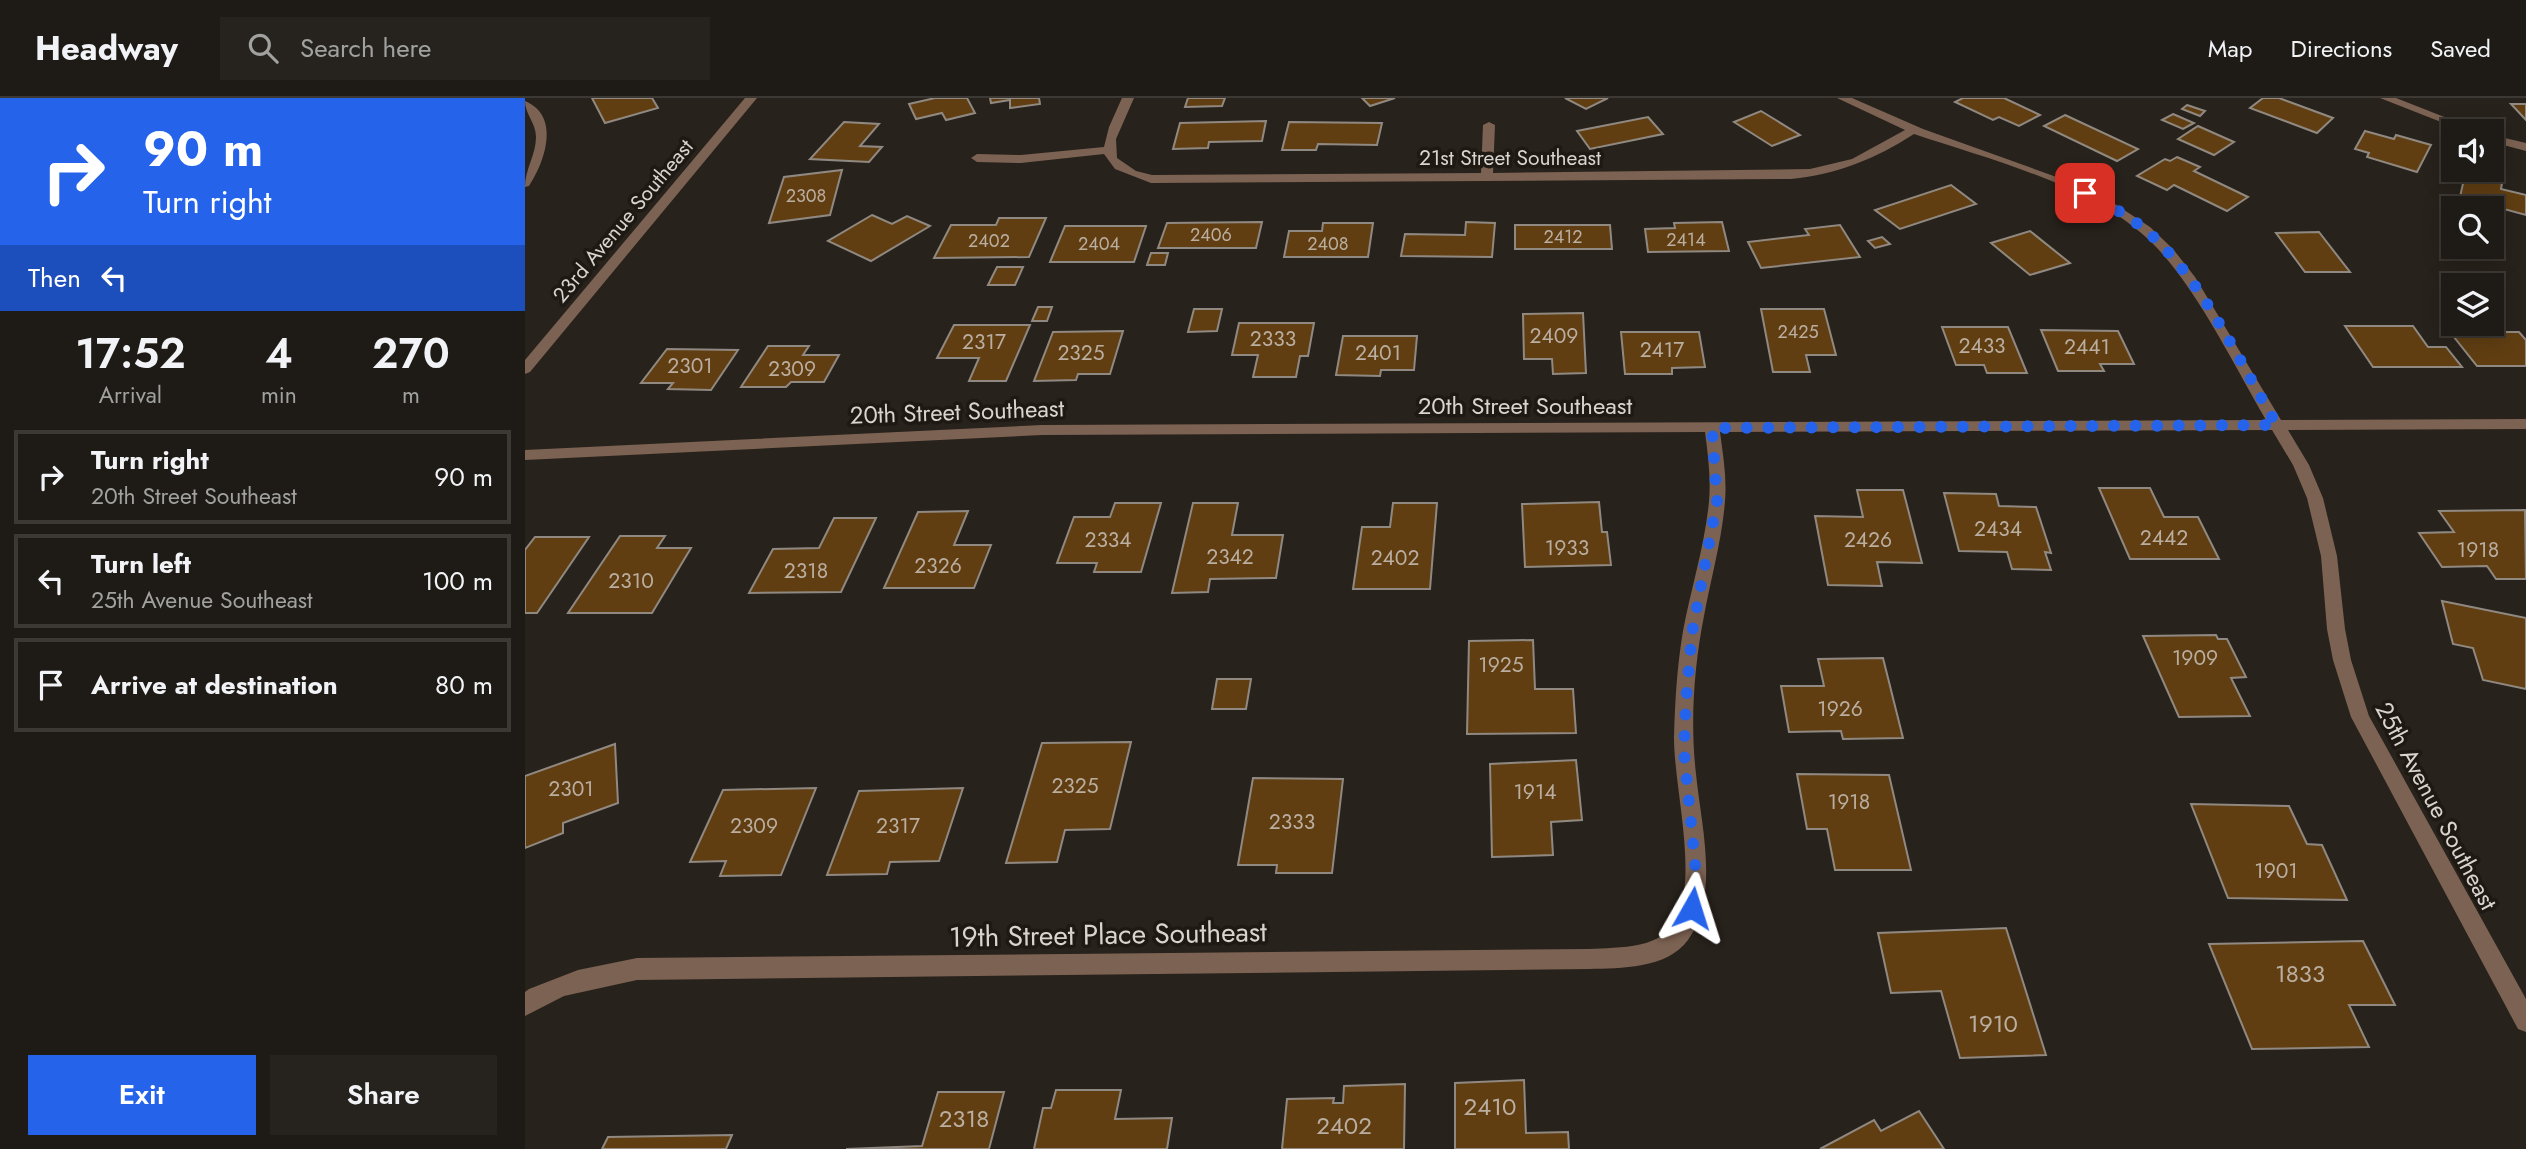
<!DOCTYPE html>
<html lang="en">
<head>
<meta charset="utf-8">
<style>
	body { margin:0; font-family:Jost,sans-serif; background:#26231e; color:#f1f3f6; height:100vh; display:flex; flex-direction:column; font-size:26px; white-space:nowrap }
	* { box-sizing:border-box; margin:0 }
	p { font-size:23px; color:#a1a1a0 }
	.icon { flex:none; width:38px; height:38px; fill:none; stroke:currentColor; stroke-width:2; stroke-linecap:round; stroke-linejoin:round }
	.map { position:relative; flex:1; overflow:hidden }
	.drawer { display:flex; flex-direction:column; background:#1e1a15; width:525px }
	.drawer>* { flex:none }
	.top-card { background:#2563eb; color:#fff; overflow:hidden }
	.tools { position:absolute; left:1916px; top:21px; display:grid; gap:14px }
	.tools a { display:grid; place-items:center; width:63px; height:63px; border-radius:0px; background:#1e1a15; box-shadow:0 4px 18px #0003,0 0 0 2px #3c3834; font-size:35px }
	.pin { position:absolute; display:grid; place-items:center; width:60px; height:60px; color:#fff; margin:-30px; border-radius:14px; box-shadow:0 4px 10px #0006 }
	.me { position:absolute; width:77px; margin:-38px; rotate:6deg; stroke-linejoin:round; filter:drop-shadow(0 0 5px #0008) }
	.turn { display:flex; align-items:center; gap:24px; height:147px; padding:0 28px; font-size:32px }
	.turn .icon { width:91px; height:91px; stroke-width:2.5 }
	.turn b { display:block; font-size:49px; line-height:60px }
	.then { display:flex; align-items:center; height:66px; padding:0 28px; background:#0003; gap:14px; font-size:26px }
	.eta { display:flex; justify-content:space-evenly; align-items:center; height:119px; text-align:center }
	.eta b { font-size:42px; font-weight:600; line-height:49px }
	.button { display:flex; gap:14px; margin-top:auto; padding:14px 28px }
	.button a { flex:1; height:80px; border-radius:0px; background:#2563eb; color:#fff; font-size:28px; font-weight:600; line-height:80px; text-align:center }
	.button a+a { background:#26231e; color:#f1f3f6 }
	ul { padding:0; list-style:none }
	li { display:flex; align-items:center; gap:21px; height:94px; margin:0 14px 10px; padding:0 14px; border:4px solid #3c3834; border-radius:0px }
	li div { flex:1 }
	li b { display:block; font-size:26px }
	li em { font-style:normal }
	header { display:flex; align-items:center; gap:42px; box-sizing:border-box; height:98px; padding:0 35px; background:#1e1a15; border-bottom:2px solid #3c3834 }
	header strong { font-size:33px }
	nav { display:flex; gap:38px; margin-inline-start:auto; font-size:24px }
	.search { width:490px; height:63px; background:#26231e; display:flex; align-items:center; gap:18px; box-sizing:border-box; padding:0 24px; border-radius:0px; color:#a1a1a0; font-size:26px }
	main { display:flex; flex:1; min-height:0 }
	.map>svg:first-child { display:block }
	.building { fill:#603e12; stroke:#908981; stroke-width:2 }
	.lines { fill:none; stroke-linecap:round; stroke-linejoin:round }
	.minor { fill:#7c6252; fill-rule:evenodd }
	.route { stroke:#2563eb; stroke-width:12; stroke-dasharray:0 21.6 }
	.labels { text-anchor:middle; stroke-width:7; stroke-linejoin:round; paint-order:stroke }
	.far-number-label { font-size:18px; fill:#baaea0 }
	.far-street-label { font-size:21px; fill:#d8d4cf; stroke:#1e1912 }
	.number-label { font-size:21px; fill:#baaea0 }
	.street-label { font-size:24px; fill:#d8d4cf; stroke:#1e1912 }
	.near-number-label { font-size:24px; fill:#baaea0 }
	.near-street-label { font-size:28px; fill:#d8d4cf; stroke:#1e1912 }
</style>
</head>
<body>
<header>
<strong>Headway</strong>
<div class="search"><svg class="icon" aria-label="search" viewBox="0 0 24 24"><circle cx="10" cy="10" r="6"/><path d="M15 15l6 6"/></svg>Search here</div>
<nav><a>Map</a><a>Directions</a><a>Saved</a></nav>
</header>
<main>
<section class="drawer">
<div class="top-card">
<div class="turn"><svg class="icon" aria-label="right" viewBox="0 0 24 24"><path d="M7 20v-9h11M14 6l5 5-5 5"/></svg><div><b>90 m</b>Turn right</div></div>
<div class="then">Then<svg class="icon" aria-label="left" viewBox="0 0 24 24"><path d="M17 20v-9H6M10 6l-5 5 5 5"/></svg></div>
</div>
<div class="eta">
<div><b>17:52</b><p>Arrival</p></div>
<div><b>4</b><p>min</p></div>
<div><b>270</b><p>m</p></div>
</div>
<ul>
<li><svg class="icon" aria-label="right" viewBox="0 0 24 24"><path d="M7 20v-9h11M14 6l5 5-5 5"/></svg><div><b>Turn right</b><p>20th Street Southeast</p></div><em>90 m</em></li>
<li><svg class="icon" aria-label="left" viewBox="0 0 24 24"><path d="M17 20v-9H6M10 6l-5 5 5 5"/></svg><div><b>Turn left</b><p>25th Avenue Southeast</p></div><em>100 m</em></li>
<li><svg class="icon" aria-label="arrive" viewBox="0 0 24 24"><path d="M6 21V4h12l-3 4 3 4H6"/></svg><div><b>Arrive at destination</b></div><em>80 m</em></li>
</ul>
<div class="button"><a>Exit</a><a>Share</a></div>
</section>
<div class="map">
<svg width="2001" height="1051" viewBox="0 0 2001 1051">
	<rect width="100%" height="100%" fill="#28221c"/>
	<g class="building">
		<path d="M67 0H127L133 10 80 25Z"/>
		<path d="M410 0H442L450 15 421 22 417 15 391 21 384 6Z"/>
		<path d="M465 0H514L515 6 485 10V2L466 5Z"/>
		<path d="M663 0H700L697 8 660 9Z"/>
		<path d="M837 0H870L845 8Z"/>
		<path d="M1040 0H1083L1061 11Z"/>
		<path d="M1438 0H1479L1515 17 1494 28 1474 19 1468 22 1430 4Z"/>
		<path d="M1738 0H1754L1808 20 1792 35 1725 10Z"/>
		<path d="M1986 6H2001V22Z"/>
		<path d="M1662 7 1680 13 1675 18 1657 11Z"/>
		<path d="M1236 13 1275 37 1247 48 1209 24Z"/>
		<path d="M1648 16 1669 25 1658 31 1637 22Z"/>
		<path d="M1540 17 1613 51 1592 63 1519 28Z"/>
		<path d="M1123 19 1138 36 1065 51 1052 33Z"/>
		<path d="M741 23 737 43 684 44 683 50 648 51 655 25Z"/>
		<path d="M319 24 354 26 335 48 357 49 344 64 285 61Z"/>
		<path d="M764 24 857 25 852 47 793 46 791 52H757Z"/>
		<path d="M1673 28 1709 44 1689 57 1653 41Z"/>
		<path d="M1840 33 1869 41 1871 37 1906 47 1892 74 1842 59 1844 55 1830 51Z"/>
		<path d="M1652 59 1675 69 1669 73 1723 99 1702 113 1649 87 1642 92 1612 78 1640 61 1645 63Z"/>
		<path d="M1967 70 1979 73 1976 91 2001 97V117L1935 99 1941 72Z"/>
		<path d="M317 72 305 117 244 125 259 79Z"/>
		<path d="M1426 87 1451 106 1375 131 1350 112Z"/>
		<path d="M347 117 367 126 382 118 405 128 346 163 303 143Z"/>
		<path d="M474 120H521L504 159 409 160 426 127H471Z"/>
		<path d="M737 124 731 150H633L642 125Z"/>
		<path d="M941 124 970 125 967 159 876 158 880 136 940 137Z"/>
		<path d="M1197 124 1204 153 1123 154 1120 131 1150 130 1149 125Z"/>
		<path d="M798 125H848L843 159H759L764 133H797Z"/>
		<path d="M990 127H1085L1087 151H990Z"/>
		<path d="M1315 127 1335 159 1236 170 1223 144 1284 137 1280 131Z"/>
		<path d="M540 128H621L609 164H525Z"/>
		<path d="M1505 133 1545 165 1505 177 1466 145Z"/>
		<path d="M1794 134 1825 174H1780L1751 135Z"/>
		<path d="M1357 139 1365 146 1350 150 1343 143Z"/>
		<path d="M626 155H643L640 167H622Z"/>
		<path d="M472 169H498L490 187H463Z"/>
		<path d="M513 209H527L522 223H507Z"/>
		<path d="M669 211H697L692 233 663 234Z"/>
		<path d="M1236 211H1299L1311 257H1281L1285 274H1248Z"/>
		<path d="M1058 215 1061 275 1028 276 1027 261H999L998 216Z"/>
		<path d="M714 225H789L783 258H775L771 279H728L733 257H707Z"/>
		<path d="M429 227H505L481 283H444L454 260H412Z"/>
		<path d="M1820 228H1888L1903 249H1921L1937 269H1848Z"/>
		<path d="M1417 229H1483L1502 275H1462L1459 267H1431Z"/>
		<path d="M1516 232 1593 233 1609 266H1575L1579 273H1533Z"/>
		<path d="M598 233 585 276H553L551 282 509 283 528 234Z"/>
		<path d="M1096 234H1174L1180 269 1147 270V276H1100Z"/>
		<path d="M1925 234H1994L2001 242V268H1952Z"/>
		<path d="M818 238H892L889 272H856L855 278 811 277Z"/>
		<path d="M243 248H284L278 257H314L299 284H266L261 289H216Z"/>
		<path d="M142 251 213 252 186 292 143 291 148 285H116Z"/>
		<path d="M1574 390H1625L1639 419H1673L1694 461H1605Z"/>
		<path d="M1332 392H1378L1397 465 1352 464 1357 488 1303 487 1290 418 1338 419Z"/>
		<path d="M1419 395 1471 396 1474 408 1511 409 1526 455 1520 454 1526 472 1487 471 1482 454 1434 453Z"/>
		<path d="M1074 404 1077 434H1082L1086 467 1000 469 997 406Z"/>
		<path d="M590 405H636L616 474H569L572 465H532L549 419H585Z"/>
		<path d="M668 405H713L707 437H758L751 480 685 481 683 494 647 495Z"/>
		<path d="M868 405H912L905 491H828L837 429H865Z"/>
		<path d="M2000 412 2001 481H1971L1962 468 1917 469 1894 435 1929 434 1914 413Z"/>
		<path d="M443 413 429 447H466L449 490H359L393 414Z"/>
		<path d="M309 420H351L316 494 224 495 248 451 294 450Z"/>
		<path d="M95 438H140L132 450H166L127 515H43Z"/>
		<path d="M10 439H64L12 515H0V452Z"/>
		<path d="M1917 503 2001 520V591L1958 582 1948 550 1928 546Z"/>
		<path d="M1691 537 1693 541H1702L1721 579 1706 580 1725 618 1654 619 1618 538Z"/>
		<path d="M1008 542 1010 591H1048L1051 635 942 636 944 543Z"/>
		<path d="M1358 560 1378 640 1318 641 1316 633 1264 634 1256 588H1299L1293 561Z"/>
		<path d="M692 581H726L721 611H687Z"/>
		<path d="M606 644 585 731 540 732 532 764 481 765 517 645Z"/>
		<path d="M90 646 93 705 38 725V735L0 750V678Z"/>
		<path d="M1051 662 1057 722 1026 724 1028 757 967 759 965 666Z"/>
		<path d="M1272 676 1364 677 1386 772H1310L1302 731H1282Z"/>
		<path d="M728 680 818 681 807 775H751L752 767H713Z"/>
		<path d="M291 690 256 777 195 778 201 763 165 764 198 692Z"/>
		<path d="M438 690 414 763 365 764 362 776 302 777 334 693Z"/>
		<path d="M1666 706 1764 708 1782 746 1797 747 1822 802 1703 800Z"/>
		<path d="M1481 830 1521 957 1435 960 1416 893 1366 895 1353 835Z"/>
		<path d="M1838 843 1870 907H1824L1844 949 1727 951 1684 846Z"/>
		<path d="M999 982 1001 1035 1043 1034 1044 1051H930V985Z"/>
		<path d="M880 986 879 1051H757L762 1001 809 1000 808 1005H818L819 988Z"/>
		<path d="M531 992H596L590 1021 647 1020 642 1051H509L518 1010H526Z"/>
		<path d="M413 994H479L464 1051H321L397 1048Z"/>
		<path d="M1394 1013 1419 1051H1295L1349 1022 1356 1033Z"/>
		<path d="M207 1037 201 1051H77L83 1039Z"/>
	</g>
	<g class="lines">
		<g class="minor">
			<path d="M220 0H232L5 274 0 276V262Z"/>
			<path d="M597 0H609L591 41 592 60 611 73 627 77 956 75 958 27 964 24 970 27 968 75 1285 71 1327 61 1380 32 1312 0H1327L1398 31 1554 87 1590 106 1625 129 1648 151 1670 179 1756 322 2001 321V331L1763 332 1784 367 1798 400 1812 458 1820 531 1826 562 1844 618 2001 901V934L1993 931 1826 619 1808 562 1802 531 1796 458 1782 400 1768 367 1747 332 1195 334C1198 357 1202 380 1200 403 1197 442 1186 480 1179 518 1169 569 1165 624 1171 676 1176 727 1195 797 1163 842 1142 871 1095 870 1064 871L112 882 39 898 0 918V894L4 891 53 872 112 860 1064 851C1094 849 1140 852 1153 818 1172 771 1149 690 1149 639 1150 604 1152 568 1158 533 1166 490 1180 447 1184 403 1186 380 1183 357 1180 334L517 337 0 362V352L517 327 1741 322C1710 269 1674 195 1633 151 1574 88 1469 63 1389 36 1350 61 1313 76 1266 81L626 85 590 71 579 56 496 65 452 64 446 60 452 56 496 57 579 49 584 29Z"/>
			<path d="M1855 0H1871L1955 33H1939Z"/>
			<path d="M0 3C36 18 20 64 4 88L0 89C0 71 11 57 11 39 11 25 0 16 0 3Z"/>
			<path d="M1967 37 2001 45V53L1967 44Z"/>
		</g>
	</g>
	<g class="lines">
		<path class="route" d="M1167 810 1171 776 1159 654 1161 603 1167 535 1192 403 1187 330 1752 327C1714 264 1679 184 1624 135 1605 118 1582 106 1560 95"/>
	</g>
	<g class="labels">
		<g class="far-number-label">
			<text x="281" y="104">2308</text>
			<text x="686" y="143">2406</text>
			<text x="1038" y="145">2412</text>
			<text x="1161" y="148">2414</text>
			<text x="464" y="149">2402</text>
			<text x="574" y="152">2404</text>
			<text x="803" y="152">2408</text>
			<text x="1273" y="240">2425</text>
		</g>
		<g class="far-street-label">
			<text x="985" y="67">21st Street Southeast</text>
			<text transform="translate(98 123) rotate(-50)" y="7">23rd Avenue Southeast</text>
		</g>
		<g class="number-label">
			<text x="1029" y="245">2409</text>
			<text x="748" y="248">2333</text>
			<text x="459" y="251">2317</text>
			<text x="1457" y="255">2433</text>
			<text x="1562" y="256">2441</text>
			<text x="1137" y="259">2417</text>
			<text x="556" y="262">2325</text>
			<text x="853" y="262">2401</text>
			<text x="165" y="275">2301</text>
			<text x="267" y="278">2309</text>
			<text x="1473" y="438">2434</text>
			<text x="1639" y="447">2442</text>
			<text x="583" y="449">2334</text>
			<text x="1343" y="449">2426</text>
			<text x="1042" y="457">1933</text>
			<text x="1953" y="459">1918</text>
			<text x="705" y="466">2342</text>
			<text x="870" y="467">2402</text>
			<text x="413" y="475">2326</text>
			<text x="281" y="480">2318</text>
			<text x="106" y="490">2310</text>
			<text x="1670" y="567">1909</text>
			<text x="976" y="574">1925</text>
			<text x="1315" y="618">1926</text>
			<text x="550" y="695">2325</text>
			<text x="46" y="698">2301</text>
			<text x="1010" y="701">1914</text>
			<text x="1324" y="711">1918</text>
			<text x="767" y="731">2333</text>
			<text x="229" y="735">2309</text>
			<text x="373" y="735">2317</text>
			<text x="1751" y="780">1901</text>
		</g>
		<g class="street-label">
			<text x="1000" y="316">20th Street Southeast</text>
			<text transform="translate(432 314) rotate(-2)" y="8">20th Street Southeast</text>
			<text transform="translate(1911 708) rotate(62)" y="8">25th Avenue Southeast</text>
		</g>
		<g class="near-number-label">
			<text x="1775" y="884">1833</text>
			<text x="1468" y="934">1910</text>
			<text x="965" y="1017">2410</text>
			<text x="439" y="1029">2318</text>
			<text x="819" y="1036">2402</text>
		</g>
		<g class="near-street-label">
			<text transform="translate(583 836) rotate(-1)" y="10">19th Street Place Southeast</text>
		</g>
	</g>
</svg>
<div class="tools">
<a><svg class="icon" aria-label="sound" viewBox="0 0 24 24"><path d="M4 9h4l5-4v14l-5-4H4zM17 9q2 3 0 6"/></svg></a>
<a><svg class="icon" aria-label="search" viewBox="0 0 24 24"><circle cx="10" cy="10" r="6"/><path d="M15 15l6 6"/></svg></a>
<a><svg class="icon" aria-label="layers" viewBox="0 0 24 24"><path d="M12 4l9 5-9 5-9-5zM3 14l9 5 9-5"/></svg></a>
</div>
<div class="pin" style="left:1560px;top:95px;background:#d93025"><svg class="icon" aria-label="arrive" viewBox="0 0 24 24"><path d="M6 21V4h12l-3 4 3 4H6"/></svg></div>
<svg class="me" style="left:1167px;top:810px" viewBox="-20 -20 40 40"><path d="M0-17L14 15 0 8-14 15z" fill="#2563eb" stroke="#fff" stroke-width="4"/></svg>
</div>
</main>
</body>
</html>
